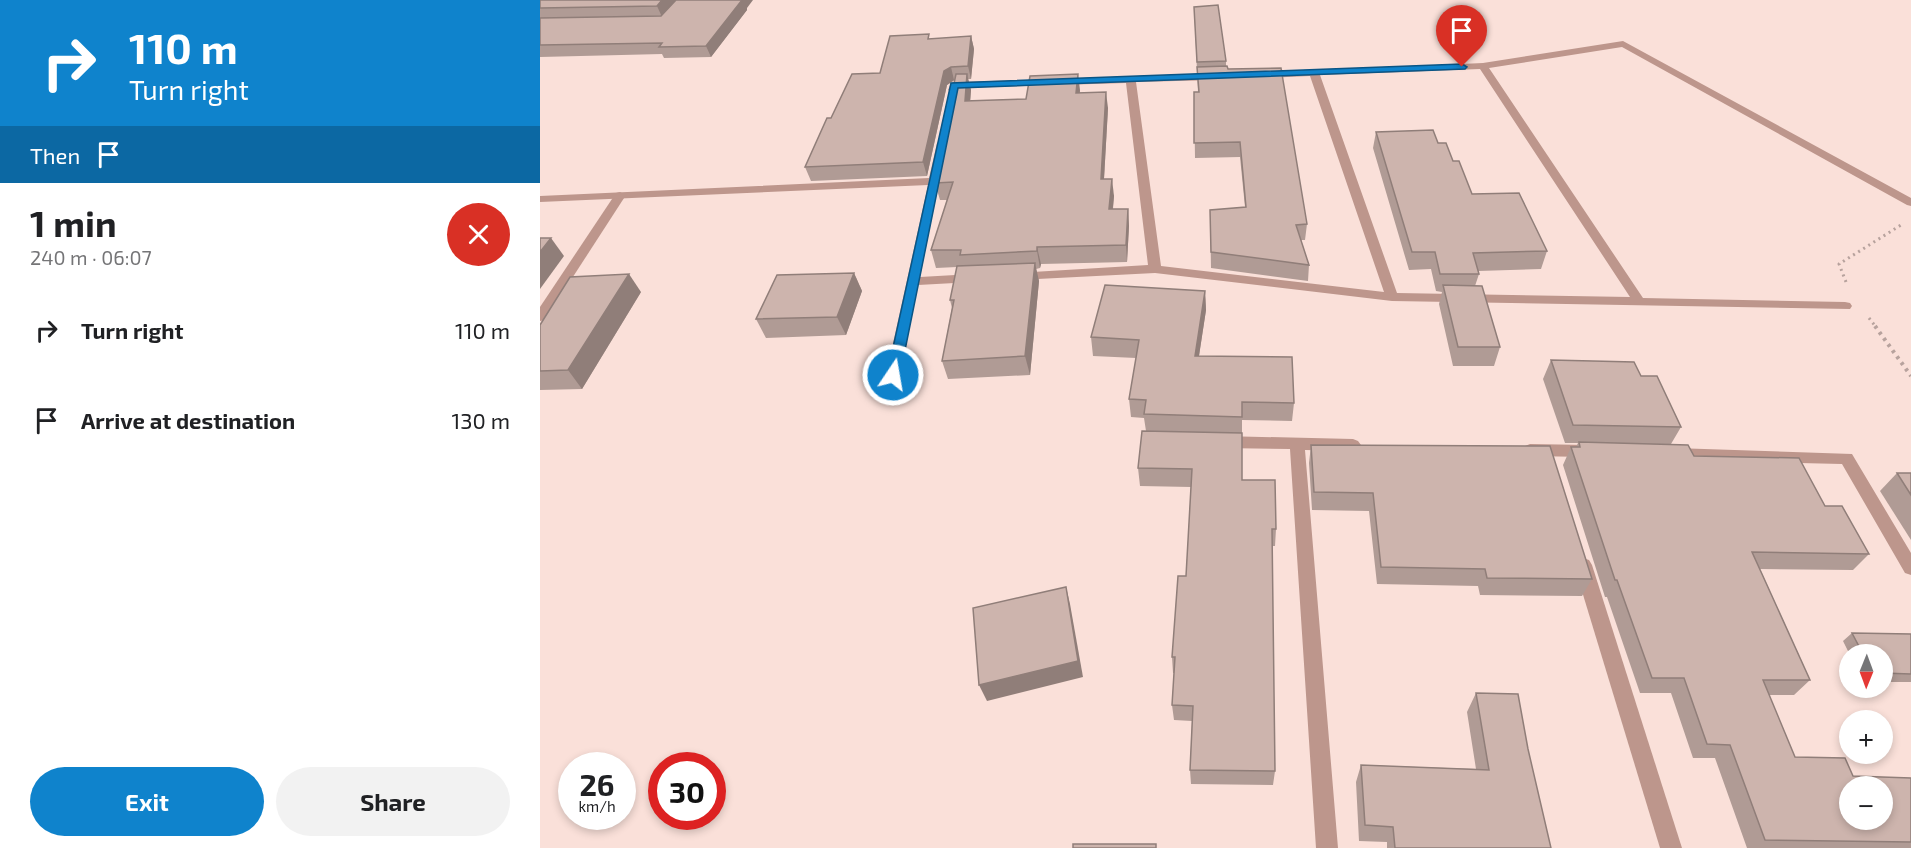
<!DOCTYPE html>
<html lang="en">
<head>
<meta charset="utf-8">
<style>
	body { margin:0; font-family:"Exo 2",sans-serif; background:#f2f2f2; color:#202124; height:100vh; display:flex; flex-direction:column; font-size:22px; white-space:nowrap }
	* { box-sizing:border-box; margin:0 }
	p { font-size:20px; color:#757577 }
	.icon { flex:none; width:33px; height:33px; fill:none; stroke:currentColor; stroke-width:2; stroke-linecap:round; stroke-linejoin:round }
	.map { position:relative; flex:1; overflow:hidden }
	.details { display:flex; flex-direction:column; background:#fff; width:540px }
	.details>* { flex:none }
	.guide { background:#0f83cc; color:#fff; overflow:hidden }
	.needle { width:39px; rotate:181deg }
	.fabs { position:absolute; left:1299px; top:644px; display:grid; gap:12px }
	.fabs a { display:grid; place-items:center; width:54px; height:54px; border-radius:50%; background:#fff; box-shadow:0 3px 9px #0003; font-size:30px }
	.speed { position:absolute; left:18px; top:752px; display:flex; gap:12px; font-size:30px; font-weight:700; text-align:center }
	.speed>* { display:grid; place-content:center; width:78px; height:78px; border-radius:50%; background:#fff; box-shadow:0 3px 9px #0003; line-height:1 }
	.speed small { font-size:15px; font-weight:400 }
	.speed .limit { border:9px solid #d22; background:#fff; color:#111 }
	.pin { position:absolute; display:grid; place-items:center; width:51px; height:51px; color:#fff; margin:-62px -26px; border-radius:50% 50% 50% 0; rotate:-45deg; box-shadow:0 0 6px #0007 }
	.pin .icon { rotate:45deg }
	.me { position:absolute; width:66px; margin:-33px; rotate:12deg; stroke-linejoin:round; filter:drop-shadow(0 0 4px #0008) }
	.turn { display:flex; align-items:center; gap:21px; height:126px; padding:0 30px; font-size:27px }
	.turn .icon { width:78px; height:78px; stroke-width:2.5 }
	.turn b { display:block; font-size:42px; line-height:51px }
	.then { display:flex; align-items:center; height:57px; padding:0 30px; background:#0003; gap:12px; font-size:22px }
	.round { display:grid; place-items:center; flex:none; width:63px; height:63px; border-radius:32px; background:#f2f2f2 }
	.head { display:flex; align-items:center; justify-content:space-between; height:102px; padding:0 30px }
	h1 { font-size:36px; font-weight:700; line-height:45px }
	.cta { display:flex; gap:12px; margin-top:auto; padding:12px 30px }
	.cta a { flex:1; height:69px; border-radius:36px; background:#0f83cc; color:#fff; font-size:24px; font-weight:700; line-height:69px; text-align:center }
	.cta a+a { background:#f2f2f2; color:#202124 }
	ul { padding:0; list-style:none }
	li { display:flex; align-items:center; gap:18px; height:90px; padding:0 30px }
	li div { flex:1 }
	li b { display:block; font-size:22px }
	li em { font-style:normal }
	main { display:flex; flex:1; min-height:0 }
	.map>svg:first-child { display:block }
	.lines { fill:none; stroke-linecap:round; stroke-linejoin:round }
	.path-far1 { stroke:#b7a29d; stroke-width:3; stroke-dasharray:2 4; stroke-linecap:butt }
	.path { stroke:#b7a29d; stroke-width:4; stroke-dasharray:3 4.5; stroke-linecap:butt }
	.service { fill:#bd968c; fill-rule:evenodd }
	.minor { fill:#bd968c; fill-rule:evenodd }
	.wall { fill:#b09b95 }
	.shaded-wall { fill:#907e79 }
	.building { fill:#cdb4ad; stroke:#907e79; stroke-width:1.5; fill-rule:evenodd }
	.route { fill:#0f83cc; stroke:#0a5585; stroke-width:1.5 }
</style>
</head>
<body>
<main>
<section class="details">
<div class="guide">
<div class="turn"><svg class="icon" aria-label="right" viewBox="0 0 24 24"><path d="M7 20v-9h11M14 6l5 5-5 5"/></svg><div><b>110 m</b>Turn right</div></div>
<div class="then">Then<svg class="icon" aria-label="arrive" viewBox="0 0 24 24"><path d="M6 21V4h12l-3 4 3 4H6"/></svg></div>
</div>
<div class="head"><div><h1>1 min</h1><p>240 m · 06:07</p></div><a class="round" style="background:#d93025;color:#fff"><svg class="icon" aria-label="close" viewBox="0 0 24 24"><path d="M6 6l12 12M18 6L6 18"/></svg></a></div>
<ul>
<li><svg class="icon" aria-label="right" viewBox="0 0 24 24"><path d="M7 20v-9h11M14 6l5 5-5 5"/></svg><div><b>Turn right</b></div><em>110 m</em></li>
<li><svg class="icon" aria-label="arrive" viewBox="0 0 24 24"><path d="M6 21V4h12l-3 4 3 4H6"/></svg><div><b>Arrive at destination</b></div><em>130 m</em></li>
</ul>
<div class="cta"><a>Exit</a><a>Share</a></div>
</section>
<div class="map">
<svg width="1371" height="848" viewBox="0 0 1371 848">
	<rect width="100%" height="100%" fill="#fae0d9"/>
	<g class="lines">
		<g class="path-far1">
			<path d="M1306 282 1299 264 1361 225"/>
			<path d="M1329 318 1336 327"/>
		</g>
		<path class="path" d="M1335 326 1371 376"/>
		<path class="service" d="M80 192 86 195 5 320 0 321V307L76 193Z"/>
		<g class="minor">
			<path d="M1083 41 1371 198V206L1367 205 1082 47 949 68 1103 298 1305 302 1310 303 1312 306 1310 309 852 301 615 273 478 280 472 276 474 273 608 265 586 83 418 88 413 93 408 90 411 83 414 82 679 75 681 77 676 80 596 82 621 266 844 292 770 76 721 78 716 75 718 73 943 63ZM940 69 1090 297 857 293 780 75Z"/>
			<path d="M402 140 407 143 380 277 433 274 439 278 433 282 378 285 360 375 353 380 346 375 388 185 0 202V196L389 178 397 143Z"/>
			<path d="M681 436 813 439 818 441 821 445 818 449 813 451 765 450 798 848H776L750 449 681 448 676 446 673 442 676 438Z"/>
			<path d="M990 444 1047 445 1052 447 1055 451 1052 455 1047 457 990 456 985 454 982 450 985 446Z"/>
			<path d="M1134 448 1312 454 1371 553V575L1365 573 1302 464 1134 460 1129 458 1126 454 1129 450Z"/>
			<path d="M1043 558 1049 560 1052 565 1142 848H1120L1034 565 1037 560Z"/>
		</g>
	</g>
	<g class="wall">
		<path d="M0 0 207 8V10L171 57 124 58 122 54 0 57Z"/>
		<path d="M654 7 686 61V66L767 224 765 240H761L769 265 768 281 671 268 670 210 705 207 700 157 655 158 654 92H658Z"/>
		<path d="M431 36 434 49 431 79H428L431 90 430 101 486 99 540 90V93L568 108 564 179 574 196 573 209H588L589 226 587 262 501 264 500 268 496 269 499 281 490 375 408 379 402 361 412 308 410 300 417 267 396 268 391 250 407 200H400L395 183 400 167 398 160 415 80 407 85 387 176 271 181 265 167 291 118 340 73 390 39Z"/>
		<path d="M836 132 898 143 913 161 932 194 1007 251 1001 269 938 271 939 274 935 286 960 347 954 366H913L899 304 902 292 896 291 891 269 869 270 833 148Z"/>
		<path d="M314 273 322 291 306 335 226 338 216 319Z"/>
		<path d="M665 291 666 310 659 356 754 403 752 421 702 420V480L736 529 735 546H732L735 771 733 785 651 784 650 770 652 721 634 720 632 705 634 673H633L632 657 646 576 651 487 600 486 598 468 606 431 604 418 591 417 589 399 596 358 553 356 551 337Z"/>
		<path d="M101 292 42 389 0 390V325Z"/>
		<path d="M1011 360 1101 376 1141 427 1131 444 1154 456 1285 506 1329 554 1313 570 1220 569 1270 680 1254 695H1229L1255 757 1313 776 1371 778V848H1207L1175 758H1153L1131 693H1100L1067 597H1065L1023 465 1031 447H1036L1038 443H1025L1003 379Z"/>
		<path d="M771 445 1052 579 1042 596 940 595 938 586 837 584 829 511 772 510 769 463Z"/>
		<path d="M1357 473H1371V540L1340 491Z"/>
		<path d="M1312 633 1371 634V682H1342V654H1310V655L1303 641Z"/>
		<path d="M936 693 988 749 1011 848H847V842L819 841 816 782 821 765 936 769 927 712Z"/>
	</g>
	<g class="shaded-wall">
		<path d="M122 0H137L122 17 117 6Z"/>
		<path d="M202 0H213L207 8V10L171 57 166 46Z"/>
		<path d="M431 36 434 49 431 79 428 66Z"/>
		<path d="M411 67 414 80 407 85 387 176 383 162 404 71Z"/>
		<path d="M427 74 431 90 429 117 425 101Z"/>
		<path d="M538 74 540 90 538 109 536 93Z"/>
		<path d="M566 92 568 108 563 196 561 179Z"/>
		<path d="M572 179 574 196 571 226 569 209Z"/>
		<path d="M588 209 589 226 587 262 586 245Z"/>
		<path d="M11 238 24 256 0 289V252Z"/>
		<path d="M497 247 501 264 500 268 497 251Z"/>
		<path d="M495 263 499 281 490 375 485 356Z"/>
		<path d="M314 273 322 291 306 335 297 317Z"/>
		<path d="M89 274 101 292 42 389 28 370Z"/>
		<path d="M665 291 666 310 656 375 655 356Z"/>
		<path d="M526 587 530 604 543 677 447 701 439 685Z"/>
	</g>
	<g class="building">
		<path d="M0 0H122L117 6 0 8Z"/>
		<path d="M136 0H202L166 46 119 47 122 43 0 45V18L121 16Z"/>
		<path d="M678 5 686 61 657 62 654 7Z"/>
		<path d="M389 34 388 39 431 36 428 66 411 67 404 71 383 162 265 167 287 118H291L312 74 340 73 350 36Z"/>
		<path d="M687 66 688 69 741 68 767 224 756 225 769 265 671 252 670 210 706 207 700 142 654 143V92H659L657 67Z"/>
		<path d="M416 74H427L425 101 486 99 490 76 538 74 536 93 566 92 561 179H572L569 209H588L586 245 497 247V251L420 255 421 250H391L413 182 395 183 402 160H398Z"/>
		<path d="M893 130 898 143H906L913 161H919L932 194 979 193 1007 251 933 253 939 274H900L895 252H872L836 132Z"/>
		<path d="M0 238H11L0 252Z"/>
		<path d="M495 263 485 356 402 361 414 300H410L417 266Z"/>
		<path d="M314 273 297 317 216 319 237 275Z"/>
		<path d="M89 274 28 370 0 371V325L30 277Z"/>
		<path d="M565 285 665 291 655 356 752 357 754 403 702 402V417L604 414 606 400 589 399 599 340 551 337Z"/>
		<path d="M903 285 942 286 960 347H918Z"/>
		<path d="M1011 360 1094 362 1101 376H1117L1141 427 1033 425Z"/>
		<path d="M602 431 702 433V480H735L736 529H732L735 771 650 770 653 706 632 705 635 657H632L638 576H646L652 469 598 468Z"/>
		<path d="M1039 442 1148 445 1154 456 1259 458 1285 506H1302L1329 554 1212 552 1270 680H1223L1255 757 1305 758 1313 776 1371 778V842L1225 840 1190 745 1167 744 1144 678H1112L1077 580H1075L1031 447H1040ZM1310 786H1342V819H1310Z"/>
		<path d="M771 445 1010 446 1052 579 947 578 945 569 841 567 833 493 774 492Z"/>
		<path d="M1357 473H1371V495Z"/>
		<path d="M526 587 538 661 439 685 433 608Z"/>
		<path d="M1312 633 1371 634V674L1342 673V654H1323Z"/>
		<path d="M936 693 978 694 988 749 1011 848H855L853 827 825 825 821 765 949 770Z"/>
		<rect x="533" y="844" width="83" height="4"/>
	</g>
	<path class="route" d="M922 64 927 67 925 69 418 88 360 375 353 379 347 375 411 83Z"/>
</svg>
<div class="fabs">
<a><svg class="needle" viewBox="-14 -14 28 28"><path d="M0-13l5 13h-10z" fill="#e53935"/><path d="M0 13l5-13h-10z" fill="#757577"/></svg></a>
<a>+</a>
<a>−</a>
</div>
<div class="speed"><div>26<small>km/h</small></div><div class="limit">30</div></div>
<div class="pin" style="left:922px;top:67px;background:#d93025"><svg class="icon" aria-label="arrive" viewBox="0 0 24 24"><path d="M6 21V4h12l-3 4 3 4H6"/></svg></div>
<svg class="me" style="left:353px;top:375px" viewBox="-20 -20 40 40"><circle r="17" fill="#0f83cc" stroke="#fff" stroke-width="3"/><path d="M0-11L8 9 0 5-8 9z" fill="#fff"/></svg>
</div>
</main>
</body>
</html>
